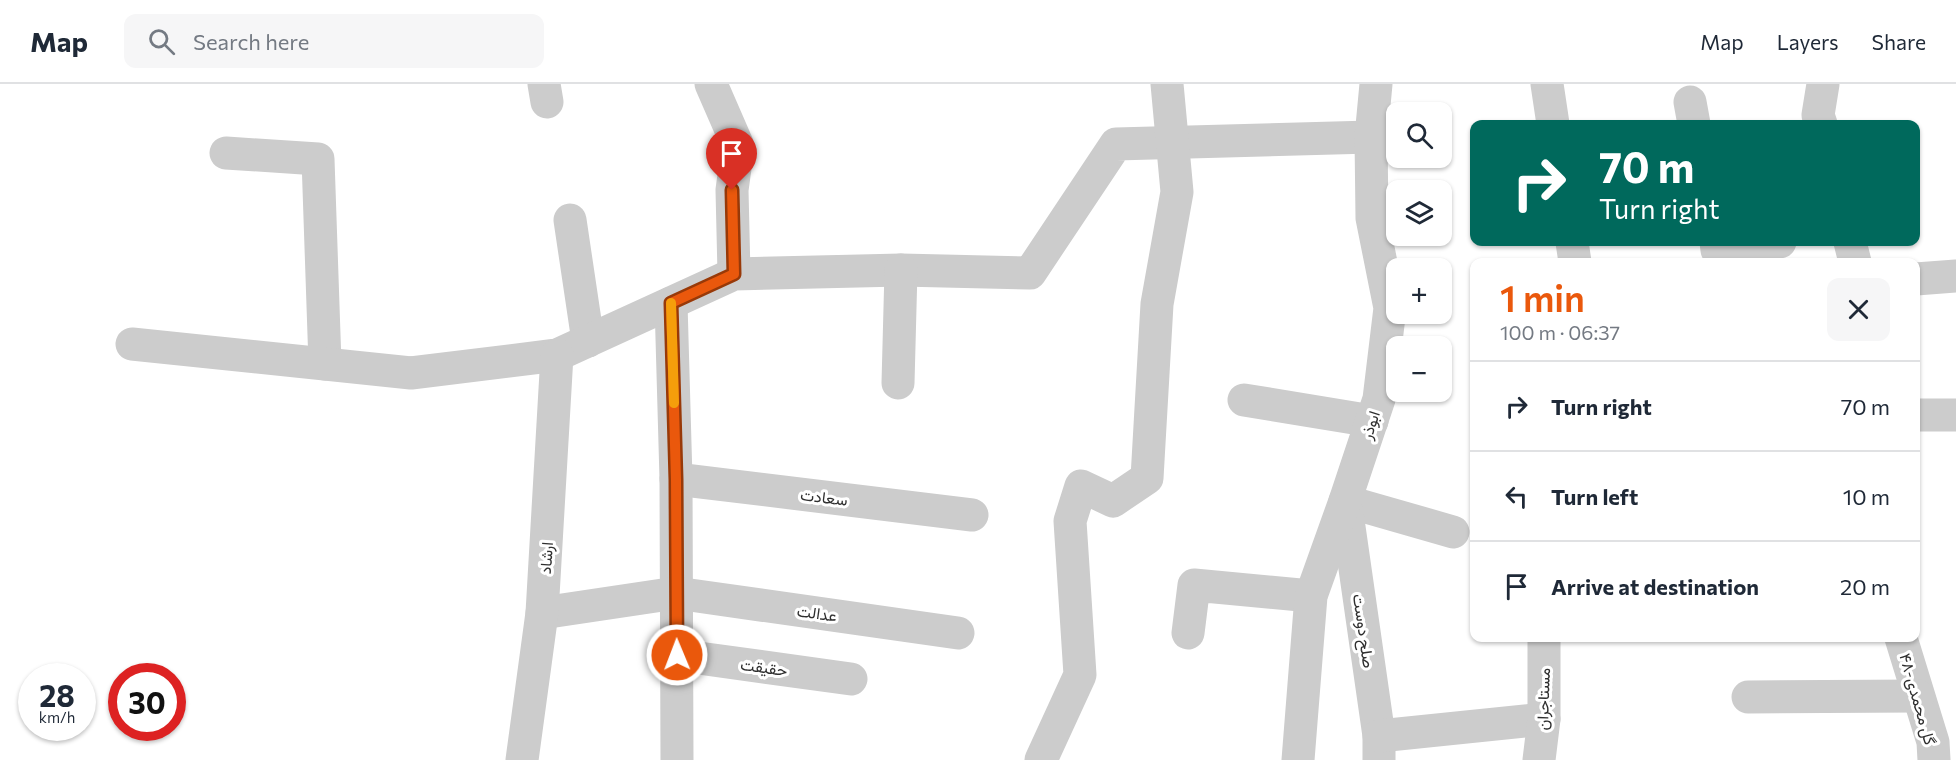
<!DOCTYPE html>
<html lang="en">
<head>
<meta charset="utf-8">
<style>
	body { margin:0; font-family:Commissioner,Vazirmatn,sans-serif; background:#f6f6f7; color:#1f2937; height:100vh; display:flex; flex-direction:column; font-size:22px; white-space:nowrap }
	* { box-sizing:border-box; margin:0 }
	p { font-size:20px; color:#747a83 }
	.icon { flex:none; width:33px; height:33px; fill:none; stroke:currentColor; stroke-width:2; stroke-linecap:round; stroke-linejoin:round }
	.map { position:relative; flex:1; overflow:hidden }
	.panel { position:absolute; left:1470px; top:174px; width:450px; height:384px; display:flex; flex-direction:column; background:#fff; border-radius:12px; box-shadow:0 2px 4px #0004 }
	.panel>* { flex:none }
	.guide { position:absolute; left:1470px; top:36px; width:450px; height:126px; border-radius:12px; box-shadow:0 2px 4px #0004; background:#00695c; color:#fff; overflow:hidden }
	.tools { position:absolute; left:1386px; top:18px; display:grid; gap:12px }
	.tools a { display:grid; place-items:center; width:66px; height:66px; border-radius:12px; background:#fff; box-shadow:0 2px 4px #0004; font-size:30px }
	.speed { position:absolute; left:18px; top:579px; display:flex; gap:12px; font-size:30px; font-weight:700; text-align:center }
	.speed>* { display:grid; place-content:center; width:78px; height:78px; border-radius:50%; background:#fff; box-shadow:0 2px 4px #0004; line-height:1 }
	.speed small { font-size:15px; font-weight:400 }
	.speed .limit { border:9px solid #d22; background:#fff; color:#111 }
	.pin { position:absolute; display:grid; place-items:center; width:51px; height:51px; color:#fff; margin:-62px -26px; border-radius:50% 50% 50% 0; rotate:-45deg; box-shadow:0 0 6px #0007 }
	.pin .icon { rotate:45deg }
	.me { position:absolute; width:66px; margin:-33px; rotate:359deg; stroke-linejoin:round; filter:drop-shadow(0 0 4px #0008) }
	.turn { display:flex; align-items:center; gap:21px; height:126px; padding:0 30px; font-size:27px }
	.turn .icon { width:78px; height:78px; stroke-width:2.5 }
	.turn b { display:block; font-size:42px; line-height:51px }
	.round { display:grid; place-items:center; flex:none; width:63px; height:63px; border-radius:12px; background:#f6f6f7 }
	.headline { display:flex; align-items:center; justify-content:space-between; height:102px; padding:0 30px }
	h1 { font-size:36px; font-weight:600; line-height:45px; color:#ea580c }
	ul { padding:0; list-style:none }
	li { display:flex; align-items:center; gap:18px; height:90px; padding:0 30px; border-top:2px solid #e0e1e3 }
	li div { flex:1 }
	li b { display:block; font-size:22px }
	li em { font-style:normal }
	header { display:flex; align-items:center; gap:36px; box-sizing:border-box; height:84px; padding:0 30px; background:#fff; border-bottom:2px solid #e0e1e3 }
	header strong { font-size:28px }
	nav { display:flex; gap:33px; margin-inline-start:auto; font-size:21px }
	.search { width:420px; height:54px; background:#f6f6f7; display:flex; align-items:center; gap:15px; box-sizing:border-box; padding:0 21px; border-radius:12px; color:#747a83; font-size:22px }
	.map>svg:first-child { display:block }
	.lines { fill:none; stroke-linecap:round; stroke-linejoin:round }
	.minor { stroke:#ccc; stroke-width:33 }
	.route-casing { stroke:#983908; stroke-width:15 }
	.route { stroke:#ea580c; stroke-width:10 }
	.slow { stroke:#f59e0b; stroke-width:10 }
	.labels { text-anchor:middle; stroke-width:6; stroke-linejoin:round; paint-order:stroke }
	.street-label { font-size:16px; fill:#2f2f2f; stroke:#fff }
</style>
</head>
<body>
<header>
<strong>Map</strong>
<div class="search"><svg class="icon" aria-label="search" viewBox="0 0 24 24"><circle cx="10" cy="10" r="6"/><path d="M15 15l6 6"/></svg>Search here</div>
<nav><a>Map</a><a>Layers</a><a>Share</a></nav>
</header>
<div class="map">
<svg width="1956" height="676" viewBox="0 0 1956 676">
	<rect width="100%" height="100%" fill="#fff"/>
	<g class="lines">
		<g class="minor">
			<path d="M544 0 547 18"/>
			<path d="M711 0 738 62 732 106 734 190"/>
			<path d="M1547 0 1553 40"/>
			<path d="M1690 18 1694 40"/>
			<path d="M1821 40 1818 31 1823 0"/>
			<path d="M226 69 318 75 325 280"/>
			<path d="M570 136 588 257"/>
			<path d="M1572 158 1575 178"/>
			<path d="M1716 158 1717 166 1780 158"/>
			<path d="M1850 158 1855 178"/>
			<path d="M1916 195 1956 192"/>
			<path d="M671 219 676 395 677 676"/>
			<path d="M132 260 411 289 557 271 734 190 901 186 1030 189 1116 60 1371 53"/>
			<path d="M898 299 901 186"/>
			<path d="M1244 316 1372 337"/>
			<path d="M1916 331H1956"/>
			<path d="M676 395 972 431"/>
			<path d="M1345 417 1453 448"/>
			<path d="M1346 422 1379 652V676"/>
			<path d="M542 529 676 509 958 549"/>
			<path d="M1188 549 1194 501 1311 512"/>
			<path d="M1901 554 1933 658 1934 676"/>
			<path d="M677 571 851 595"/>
			<path d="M1748 613 1918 612"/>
			<path d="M1379 652 1544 635"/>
			<path d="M522 676 542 529 557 271"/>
			<path d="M1041 676 1080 591 1070 437 1081 402 1113 417 1147 394 1157 220 1177 108 1167 0"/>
			<path d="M1298 676 1311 512 1345 417 1379 315 1390 224 1372 134 1371 53 1376 0"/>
			<path d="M1539 676 1544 635V554"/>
		</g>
	</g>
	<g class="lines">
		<defs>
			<path id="route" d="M677 571 676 396 671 219 734 190 732 106"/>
		</defs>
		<use href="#route" class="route-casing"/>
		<use href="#route" class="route"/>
		<path class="slow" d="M671 219 674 319"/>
	</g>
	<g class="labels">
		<g class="street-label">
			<text transform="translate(1370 341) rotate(-72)" y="6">ابوذر</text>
			<text transform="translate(824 413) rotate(7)" y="6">سعادت</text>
			<text transform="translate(546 474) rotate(-86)" y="6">ارشاد</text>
			<text transform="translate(817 529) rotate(8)" y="6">عدالت</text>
			<text transform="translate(1364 547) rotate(82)" y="6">صلح دوست</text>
			<text transform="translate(764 583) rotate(8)" y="6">حقیقت</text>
			<text transform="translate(1543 615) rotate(-88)" y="6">مستاجران</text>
			<text transform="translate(1918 615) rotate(74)" y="6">۴۸-گل محمدی</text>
		</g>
	</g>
</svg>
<div class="tools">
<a><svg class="icon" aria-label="search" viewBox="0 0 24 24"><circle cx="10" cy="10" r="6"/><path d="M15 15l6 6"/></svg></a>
<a><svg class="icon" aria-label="layers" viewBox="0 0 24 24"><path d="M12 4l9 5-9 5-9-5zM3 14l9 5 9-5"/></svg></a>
<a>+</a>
<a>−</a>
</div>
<div class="speed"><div>28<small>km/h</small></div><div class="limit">30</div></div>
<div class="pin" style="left:732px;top:106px;background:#d93025"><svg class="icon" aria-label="arrive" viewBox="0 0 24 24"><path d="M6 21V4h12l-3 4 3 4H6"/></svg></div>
<svg class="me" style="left:677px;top:571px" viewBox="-20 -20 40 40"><circle r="17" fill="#ea580c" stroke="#fff" stroke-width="3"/><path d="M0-11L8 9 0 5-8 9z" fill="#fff"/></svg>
<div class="guide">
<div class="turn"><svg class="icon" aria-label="right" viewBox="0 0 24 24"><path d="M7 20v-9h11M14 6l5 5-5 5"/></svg><div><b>70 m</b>Turn right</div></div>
</div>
<section class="panel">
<div class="headline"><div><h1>1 min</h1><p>100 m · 06:37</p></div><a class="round"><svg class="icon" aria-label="close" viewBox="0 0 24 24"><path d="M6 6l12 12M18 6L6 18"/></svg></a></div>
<ul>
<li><svg class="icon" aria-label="right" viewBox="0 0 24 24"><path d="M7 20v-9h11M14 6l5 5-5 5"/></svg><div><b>Turn right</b></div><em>70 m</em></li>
<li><svg class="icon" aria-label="left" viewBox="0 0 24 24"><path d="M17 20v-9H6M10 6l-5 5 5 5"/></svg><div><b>Turn left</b></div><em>10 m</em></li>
<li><svg class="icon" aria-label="arrive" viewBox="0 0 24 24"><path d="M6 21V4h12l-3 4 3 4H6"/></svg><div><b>Arrive at destination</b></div><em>20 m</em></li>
</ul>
</section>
</div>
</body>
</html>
